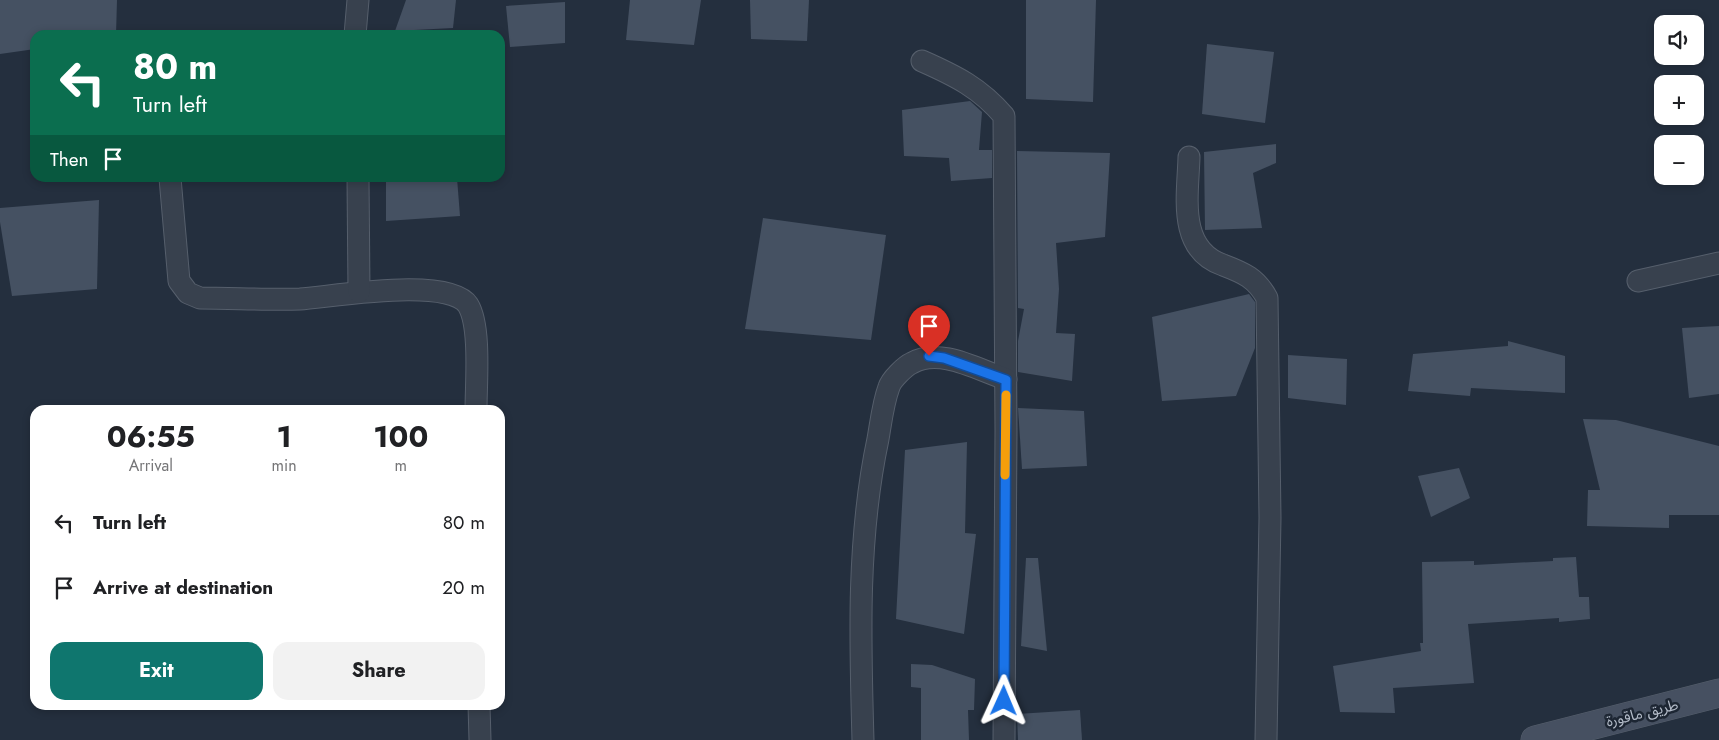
<!DOCTYPE html>
<html lang="en">
<head>
<meta charset="utf-8">
<style>
	body { margin:0; font-family:Jost,"Noto Sans Arabic",sans-serif; background:#f2f2f2; color:#202124; height:100vh; display:flex; flex-direction:column; font-size:19px; white-space:nowrap }
	* { box-sizing:border-box; margin:0 }
	p { font-size:16px; color:#757577 }
	.icon { flex:none; width:28px; height:28px; fill:none; stroke:currentColor; stroke-width:2; stroke-linecap:round; stroke-linejoin:round }
	.map { position:relative; flex:1; overflow:hidden }
	.drawer { position:absolute; left:30px; top:405px; width:475px; height:305px; display:flex; flex-direction:column; background:#fff; border-radius:15px; box-shadow:0 2px 8px #0003 }
	.drawer>* { flex:none }
	.guide { position:absolute; left:30px; top:30px; width:475px; height:152px; border-radius:15px; box-shadow:0 2px 8px #0003; background:#0b6e4f; color:#fff; overflow:hidden }
	.fabs { position:absolute; left:1654px; top:15px; display:grid; gap:10px }
	.fabs a { display:grid; place-items:center; width:50px; height:50px; border-radius:10px; background:#fff; box-shadow:0 2px 8px #0003; font-size:25px }
	.pin { position:absolute; display:grid; place-items:center; width:42px; height:42px; color:#fff; margin:-51px -21px; border-radius:50% 50% 50% 0; rotate:-45deg; box-shadow:0 0 5px #0007 }
	.pin .icon { rotate:45deg }
	.me { position:absolute; width:55px; margin:-28px; rotate:1deg; stroke-linejoin:round; filter:drop-shadow(0 0 4px #0008) }
	.turn { display:flex; align-items:center; gap:18px; height:105px; padding:0 20px; font-size:22px }
	.turn .icon { width:65px; height:65px; stroke-width:2.5 }
	.turn b { display:block; font-size:35px; line-height:42px }
	.then { display:flex; align-items:center; height:48px; padding:0 20px; background:#0003; gap:10px; font-size:19px }
	.eta { display:flex; justify-content:space-evenly; align-items:center; height:85px; text-align:center }
	.eta b { font-size:30px; font-weight:700; line-height:35px }
	.button { display:flex; gap:10px; margin-top:auto; padding:10px 20px }
	.button a { flex:1; height:58px; border-radius:15px; background:#0f766e; color:#fff; font-size:20px; font-weight:700; line-height:58px; text-align:center }
	.button a+a { background:#f2f2f2; color:#202124 }
	ul { padding:0; list-style:none }
	li { display:flex; align-items:center; gap:15px; height:65px; padding:0 20px }
	li div { flex:1 }
	li b { display:block; font-size:19px }
	li em { font-style:normal }
	.map>svg:first-child { display:block }
	.building { fill:#455162 }
	.lines { fill:none; stroke-linecap:round; stroke-linejoin:round }
	.street-casing { stroke:#565f6c; stroke-width:23 }
	.secondary-casing { stroke:#565f6c; stroke-width:29 }
	.street { stroke:#38414e; stroke-width:21 }
	.secondary { stroke:#465061; stroke-width:28 }
	.route-casing { stroke:#114b97; stroke-width:12 }
	.route { stroke:#1a73e8; stroke-width:9 }
	.slow { stroke:#f59e0b; stroke-width:9 }
	.labels { text-anchor:middle; stroke-width:5; stroke-linejoin:round; paint-order:stroke }
	.street-label { font-size:15px; fill:#b4bcc9; stroke:#1d2633 }
</style>
</head>
<body>
<div class="map">
<svg width="1719" height="740" viewBox="0 0 1719 740">
	<rect width="100%" height="100%" fill="#242f3e"/>
	<g class="building">
		<path d="M0 0H117L116 35H35V49L0 54Z"/>
		<path d="M406 0H456L453 28 395 31Z"/>
		<path d="M630 0H701L694 45 626 40Z"/>
		<path d="M750 0H809L807 41 751 39Z"/>
		<path d="M1026 0H1096L1093 102 1026 99Z"/>
		<path d="M565 2V43L510 47 506 6Z"/>
		<path d="M1207 44 1274 52 1265 123 1202 114Z"/>
		<path d="M970 101 982 112 979 150H992V178L951 181 949 158 904 156 902 110Z"/>
		<path d="M1276 144V163L1253 173 1262 228 1205 230 1204 152Z"/>
		<path d="M1017 151 1110 153 1105 237 1056 243 1059 289 1056 333 1075 334 1072 381 1018 372V341L1024 309 1018 308Z"/>
		<path d="M386 178H457L460 216 386 221Z"/>
		<path d="M99 200 97 289 12 296 0 222V208Z"/>
		<path d="M763 218 886 235 871 340 745 329Z"/>
		<path d="M1249 294 1255 302V348L1236 396 1162 401 1152 317Z"/>
		<path d="M1719 326V394L1689 398 1682 328Z"/>
		<path d="M1508 341 1565 356V393L1471 388 1470 396 1408 391 1413 354 1508 346Z"/>
		<path d="M1288 355 1347 359 1346 405 1288 398Z"/>
		<path d="M1018 408 1084 411 1087 466 1022 469Z"/>
		<path d="M1583 419 1616 420 1719 446V515H1669V528L1587 526 1588 490H1600Z"/>
		<path d="M967 442 965 533 976 534 964 634 896 619 905 450Z"/>
		<path d="M1459 468 1470 498 1431 517 1418 476Z"/>
		<path d="M1576 557 1579 597H1589L1590 619 1559 622V618L1468 624 1474 683 1393 688 1395 713 1340 712 1333 666 1421 651 1420 643H1423L1422 562 1474 561V565L1553 561V558Z"/>
		<path d="M1026 558H1038L1047 651 1021 646Z"/>
		<path d="M911 664 932 665 975 679 974 710H968L969 740H921V688L911 687Z"/>
		<path d="M1080 710 1082 740H1018L1017 714Z"/>
	</g>
	<g class="lines">
		<defs>
			<g id="street">
				<path d="M355 35 358 0"/>
				<path d="M922 61C956 76 980 88 1004 116L1006 431 1004 740"/>
				<path d="M1189 157C1188 195 1177 249 1223 265 1244 273 1256 278 1267 298L1270 518 1266 740"/>
				<path d="M170 178 179 281 188 293 200 298C233 298 267 300 300 299 331 297 449 276 468 305 481 326 476 383 476 410"/>
				<path d="M358 178 359 292"/>
				<path d="M1638 281 1719 263"/>
				<path d="M479 705 480 740"/>
				<path d="M863 740C860 639 857 538 878 439 881 422 883 403 889 387 891 380 905 366 912 363 940 347 978 370 1006 379"/>
			</g>
			<path id="secondary" d="M1535 740 1719 693"/>
		</defs>
		<use href="#street" class="street-casing"/>
		<use href="#secondary" class="secondary-casing"/>
		<use href="#street" class="street"/>
		<use href="#secondary" class="secondary"/>
	</g>
	<g class="lines">
		<defs>
			<path id="route" d="M929 356 944 358 1006 380 1004 701"/>
		</defs>
		<use href="#route" class="route-casing"/>
		<use href="#route" class="route"/>
		<path class="slow" d="M1005 475 1006 395"/>
	</g>
	<g class="labels">
		<g class="street-label">
			<text transform="translate(1642 713) rotate(-14)" y="5">طريق ماقورة</text>
		</g>
	</g>
</svg>
<div class="fabs">
<a><svg class="icon" aria-label="sound" viewBox="0 0 24 24"><path d="M4 9h4l5-4v14l-5-4H4zM17 9q2 3 0 6"/></svg></a>
<a>+</a>
<a>−</a>
</div>
<div class="pin" style="left:929px;top:356px;background:#d93025"><svg class="icon" aria-label="arrive" viewBox="0 0 24 24"><path d="M6 21V4h12l-3 4 3 4H6"/></svg></div>
<svg class="me" style="left:1004px;top:701px" viewBox="-20 -20 40 40"><path d="M0-17L14 15 0 8-14 15z" fill="#1a73e8" stroke="#fff" stroke-width="4"/></svg>
<div class="guide">
<div class="turn"><svg class="icon" aria-label="left" viewBox="0 0 24 24"><path d="M17 20v-9H6M10 6l-5 5 5 5"/></svg><div><b>80 m</b>Turn left</div></div>
<div class="then">Then<svg class="icon" aria-label="arrive" viewBox="0 0 24 24"><path d="M6 21V4h12l-3 4 3 4H6"/></svg></div>
</div>
<section class="drawer">
<div class="eta">
<div><b>06:55</b><p>Arrival</p></div>
<div><b>1</b><p>min</p></div>
<div><b>100</b><p>m</p></div>
</div>
<ul>
<li><svg class="icon" aria-label="left" viewBox="0 0 24 24"><path d="M17 20v-9H6M10 6l-5 5 5 5"/></svg><div><b>Turn left</b></div><em>80 m</em></li>
<li><svg class="icon" aria-label="arrive" viewBox="0 0 24 24"><path d="M6 21V4h12l-3 4 3 4H6"/></svg><div><b>Arrive at destination</b></div><em>20 m</em></li>
</ul>
<div class="button"><a>Exit</a><a>Share</a></div>
</section>
</div>
</body>
</html>
